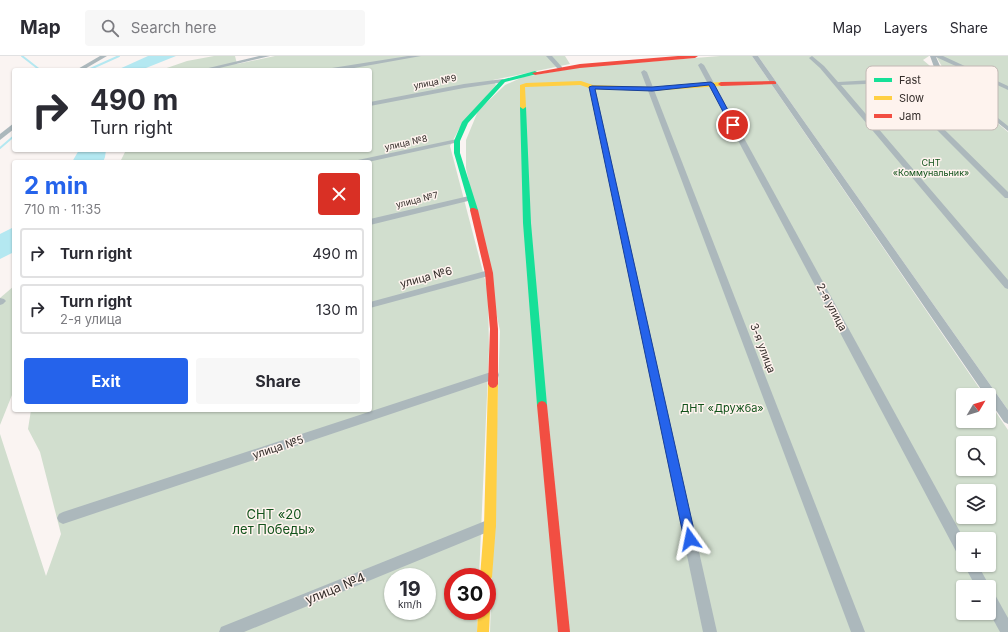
<!DOCTYPE html>
<html lang="en">
<head>
<meta charset="utf-8">
<style>
	body { margin:0; font-family:Inter,sans-serif; background:#f7f7f7; color:#2b2b33; height:100vh; display:flex; flex-direction:column; font-size:15px; white-space:nowrap }
	* { box-sizing:border-box; margin:0 }
	p { font-size:13px; color:#7c7c81 }
	.icon { flex:none; width:22px; height:22px; fill:none; stroke:currentColor; stroke-width:2; stroke-linecap:round; stroke-linejoin:round }
	.map { position:relative; flex:1; overflow:hidden }
	.details { position:absolute; left:12px; top:104px; width:360px; height:252px; display:flex; flex-direction:column; background:#fff; border-radius:4px; box-shadow:0 1px 3px #0004 }
	.details>* { flex:none }
	.guide { position:absolute; left:12px; top:12px; width:360px; height:84px; border-radius:4px; box-shadow:0 1px 3px #0004; background:#fff; color:#2b2b33; overflow:hidden }
	.needle { width:26px; rotate:52deg }
	.buttons { position:absolute; left:956px; top:332px; display:grid; gap:8px }
	.buttons a { display:grid; place-items:center; width:40px; height:40px; border-radius:4px; background:#fff; box-shadow:0 1px 3px #0004; font-size:20px }
	.speed { position:absolute; left:384px; top:512px; display:flex; gap:8px; font-size:20px; font-weight:700; text-align:center }
	.speed>* { display:grid; place-content:center; width:52px; height:52px; border-radius:50%; background:#fff; box-shadow:0 1px 3px #0004; line-height:1 }
	.speed small { font-size:10px; font-weight:400 }
	.speed .limit { border:6px solid #d22; background:#fff; color:#111 }
	.pin { position:absolute; display:grid; place-items:center; width:34px; height:34px; color:#fff; margin:-17px; border:2px solid #fff; border-radius:50%; box-shadow:0 1px 4px #0007 }
	.me { position:absolute; width:44px; margin:-22px; rotate:348deg; stroke-linejoin:round; filter:drop-shadow(0 0 3px #0008) }
	.turn { display:flex; align-items:center; gap:14px; height:84px; padding:0 12px; font-size:18px }
	.turn .icon { width:52px; height:52px; stroke-width:2.5 }
	.turn b { display:block; font-size:28px; line-height:34px }
	.round { display:grid; place-items:center; flex:none; width:42px; height:42px; border-radius:4px; background:#f7f7f7 }
	.summary { display:flex; align-items:center; justify-content:space-between; height:68px; padding:0 12px }
	h1 { font-size:24px; font-weight:700; line-height:30px; color:#2563eb }
	.primary-button { display:flex; gap:8px; margin-top:auto; padding:8px 12px }
	.primary-button a { flex:1; height:46px; border-radius:4px; background:#2563eb; color:#fff; font-size:16px; font-weight:700; line-height:46px; text-align:center }
	.primary-button a+a { background:#f7f7f7; color:#2b2b33 }
	ul { padding:0; list-style:none }
	li { display:flex; align-items:center; gap:12px; height:50px; margin:0 8px 6px; padding:0 4px; border:2px solid #e1e1e2; border-radius:4px }
	li div { flex:1 }
	li b { display:block; font-size:15px }
	li em { font-style:normal }
	header { display:flex; align-items:center; gap:24px; box-sizing:border-box; height:56px; padding:0 20px; background:#fff; border-bottom:1px solid #e1e1e2 }
	header strong { font-size:19px }
	nav { display:flex; gap:22px; margin-inline-start:auto; font-size:14px }
	.search { width:280px; height:36px; background:#f7f7f7; display:flex; align-items:center; gap:10px; box-sizing:border-box; padding:0 14px; border-radius:4px; color:#7c7c81; font-size:15px }
	.map>svg:first-child { display:block }
	.green { fill:#d1dece; fill-rule:evenodd }
	.water { fill:#b4e8f1 }
	.lines { fill:none; stroke-linecap:round; stroke-linejoin:round }
	.stream { stroke:#b4e8f1; stroke-width:2 }
	.street { fill:#acb8bc; fill-rule:evenodd }
	.fast { fill:#16e098; fill-rule:evenodd }
	.slow { fill:#ffcf43; fill-rule:evenodd }
	.jam { fill:#f24e42; fill-rule:evenodd }
	.route { fill:#2563eb; stroke:#184099 }
	.labels { text-anchor:middle; stroke-width:3; stroke-linejoin:round; paint-order:stroke }
	.far-street-label { font-size:9px; fill:#352e2b; stroke:#fef3ee }
	.far-park-label { font-size:9px; fill:#11521a; stroke:#fef3ee }
	.street-label { font-size:11px; fill:#352e2b; stroke:#fef3ee }
	.park-label { font-size:11px; fill:#11521a; stroke:#fef3ee }
	.near-park-label { font-size:13px; fill:#11521a; stroke:#fef3ee }
	.near-street-label { font-size:13px; fill:#352e2b; stroke:#fef3ee }
	.key { fill:#fef3ee; stroke:#c2b8b4; stroke-width:1 }
	.key-label { font-size:11px; fill:#352e2b }
</style>
</head>
<body>
<header>
<strong>Map</strong>
<div class="search"><svg class="icon" aria-label="search" viewBox="0 0 24 24"><circle cx="10" cy="10" r="6"/><path d="M15 15l6 6"/></svg>Search here</div>
<nav><a>Map</a><a>Layers</a><a>Share</a></nav>
</header>
<div class="map">
<svg width="1008" height="576" viewBox="0 0 1008 576">
	<rect width="100%" height="100%" fill="#faf4f2"/>
	<g class="green">
		<path d="M214 0H235L237 8 275 0H565L570 8 493 24 496 29 459 73 450 90 488 235 489 294 479 521H453V555H478L477 576H0V378L46 520 61 478 40 396 28 373 31 354H370V106H120L126 94H370V14H161L187 5ZM393 521H427V555H393Z"/>
		<path d="M720 0H752L984 339H963V365H989V346L1008 374V576H490L500 275 466 112V84L478 55 505 29 523 21 582 11ZM963 387H989V413H963ZM963 435H989V461H963ZM963 483H989V509H963ZM963 531H989V557H963Z"/>
		<path d="M758 0H929L923 4 1008 76V354Z"/>
		<path d="M936 0H1008V71L969 39 945 16Z"/>
		<path d="M14 230V334L0 369V242Z"/>
	</g>
	<g class="water">
		<path d="M148 0H176L141 14H117Z"/>
		<path d="M79 94H106L105 101 103 106H72Z"/>
		<path d="M14 171V196L0 203V178Z"/>
	</g>
	<g class="lines">
		<g class="stream">
			<path d="M22 0 40 14"/>
			<path d="M88 14 119 0"/>
			<path d="M0 92 14 80"/>
		</g>
		<g class="street">
			<path d="M100 0H107L83 14H76Z"/>
			<path d="M259 0H270L211 14H200Z"/>
			<path d="M408 0H421L343 14H329L332 12Z"/>
			<path d="M546 0H552L562 11V13H558Z"/>
			<path d="M752 0H758L1008 354V368L1004 366 989 344V339H985Z"/>
			<path d="M812 0 824 10 838 26 943 20 934 11 930 0H943L1008 30V34L1006 33 936 1 940 10 968 38 1008 70V75L964 40 947 24 897 27 1008 136V142H1005L890 27 841 29 1008 224V233L1005 232 820 12 810 3 809 2Z"/>
			<path d="M701 7 704 9 964 483 963 501 958 499 698 9Z"/>
			<path d="M644 14 647 16 865 576H851L641 16Z"/>
			<path d="M503 23 506 25 505 26 464 32 370 50V46L464 28Z"/>
			<path d="M592 29 595 31 717 576H703L589 31Z"/>
			<path d="M14 67V73L0 84V78Z"/>
			<path d="M457 83 460 85 459 86 368 106H354L358 104Z"/>
			<path d="M127 94H141L137 96H128Z"/>
			<path d="M469 140H472V144L370 169V163Z"/>
			<path d="M489 214 493 217 492 219 370 252V246Z"/>
			<path d="M0 242 4 243 6 245 3 248 0 249Z"/>
			<path d="M494 315 498 316 499 319 498 322 63 468 59 466 57 462 59 458 63 456Z"/>
			<path d="M490 463 495 465 496 469 495 473 244 576H219L221 571Z"/>
			<path d="M964 509H978L990 531 989 533V531H976Z"/>
			<path d="M989 535 994 537 1008 562V576H1000L989 556Z"/>
		</g>
		<g class="fast">
			<path d="M535 15 537 16V18L505 26 468 67 460 85V97L478 154 474 156H471L454 97V85L462 66 501 24Z"/>
			<path d="M523 49 526 51 531 167 547 349 545 352 542 353 539 352 537 349 523 167 520 51Z"/>
		</g>
		<g class="slow">
			<path d="M581 25 593 29 652 31 721 26 724 28 721 30 652 35 592 33 580 29 526 31H525L526 51 523 53 520 51V29L526 27Z"/>
			<path d="M493 324 496 325 498 328 496 469 492 521 490 525 487 527V521H480L484 469 488 328 490 325Z"/>
			<path d="M487 550 490 555 489 576H477L478 555H487Z"/>
		</g>
		<g class="jam">
			<path d="M678 0H698L695 2 580 12 535 19 532 17 580 8Z"/>
			<path d="M774 25 776 26V28L721 30 718 28 721 26Z"/>
			<path d="M471 152H474L478 154 493 217 498 273V328L496 331 493 332 490 331 488 328 490 273 485 217 470 154Z"/>
			<path d="M542 345 545 346 547 349 570 576H558L537 349 539 346Z"/>
		</g>
	</g>
	<path class="route" d="M711 26 714 28 736 69 735 70 730 69 709 29 652 35 595 33 696 483 694 487 690 488 686 487 684 483 589 31 592 30 652 31Z"/>
	<g class="labels">
		<g class="far-street-label">
			<text transform="translate(435 26) rotate(-11)" y="3">улица №9</text>
			<text transform="translate(406 87) rotate(-12)" y="3">улица №8</text>
			<text transform="translate(417 144) rotate(-14)" y="3">улица №7</text>
		</g>
		<g class="far-park-label">
			<text x="931" y="110">СНТ<tspan x="931" dy="10">«Коммунальник»</tspan></text>
		</g>
		<g class="street-label">
			<text transform="translate(426 221) rotate(-15)" y="4">улица №6</text>
			<text transform="translate(832 251) rotate(62)" y="4">2-я улица</text>
			<text transform="translate(763 292) rotate(69)" y="4">3-я улица</text>
			<text transform="translate(278 391) rotate(-18)" y="4">улица №5</text>
		</g>
		<g class="park-label">
			<text x="722" y="356">ДНТ «Дружба»</text>
		</g>
		<g class="near-park-label">
			<text x="274" y="463">СНТ «20<tspan x="274" dy="15">лет Победы»</tspan></text>
		</g>
		<g class="near-street-label">
			<text transform="translate(335 532) rotate(-22)" y="5">улица №4</text>
		</g>
	</g>
	<rect x="866" y="10" width="132" height="64" rx="6" class="key"/>
	<rect x="874" y="22" width="18" height="4" fill="#16e098"/>
	<rect x="874" y="40" width="18" height="4" fill="#ffcf43"/>
	<rect x="874" y="58" width="18" height="4" fill="#f24e42"/>
	<g class="key-label">
		<text x="899" y="28">Fast</text>
		<text x="899" y="46">Slow</text>
		<text x="899" y="64">Jam</text>
	</g>
</svg>
<div class="buttons">
<a><svg class="needle" viewBox="-14 -14 28 28"><path d="M0-13l5 13h-10z" fill="#e53935"/><path d="M0 13l5-13h-10z" fill="#7c7c81"/></svg></a>
<a><svg class="icon" aria-label="search" viewBox="0 0 24 24"><circle cx="10" cy="10" r="6"/><path d="M15 15l6 6"/></svg></a>
<a><svg class="icon" aria-label="layers" viewBox="0 0 24 24"><path d="M12 4l9 5-9 5-9-5zM3 14l9 5 9-5"/></svg></a>
<a>+</a>
<a>−</a>
</div>
<div class="speed"><div>19<small>km/h</small></div><div class="limit">30</div></div>
<div class="pin" style="left:733px;top:69px;background:#d93025"><svg class="icon" aria-label="arrive" viewBox="0 0 24 24"><path d="M6 21V4h12l-3 4 3 4H6"/></svg></div>
<svg class="me" style="left:690px;top:483px" viewBox="-20 -20 40 40"><path d="M0-17L14 15 0 8-14 15z" fill="#2563eb" stroke="#fff" stroke-width="4"/></svg>
<div class="guide">
<div class="turn"><svg class="icon" aria-label="right" viewBox="0 0 24 24"><path d="M7 20v-9h11M14 6l5 5-5 5"/></svg><div><b>490 m</b>Turn right</div></div>
</div>
<section class="details">
<div class="summary"><div><h1>2 min</h1><p>710 m · 11:35</p></div><a class="round" style="background:#d93025;color:#fff"><svg class="icon" aria-label="close" viewBox="0 0 24 24"><path d="M6 6l12 12M18 6L6 18"/></svg></a></div>
<ul>
<li><svg class="icon" aria-label="right" viewBox="0 0 24 24"><path d="M7 20v-9h11M14 6l5 5-5 5"/></svg><div><b>Turn right</b></div><em>490 m</em></li>
<li><svg class="icon" aria-label="right" viewBox="0 0 24 24"><path d="M7 20v-9h11M14 6l5 5-5 5"/></svg><div><b>Turn right</b><p>2-я улица</p></div><em>130 m</em></li>
</ul>
<div class="primary-button"><a>Exit</a><a>Share</a></div>
</section>
</div>
</body>
</html>
